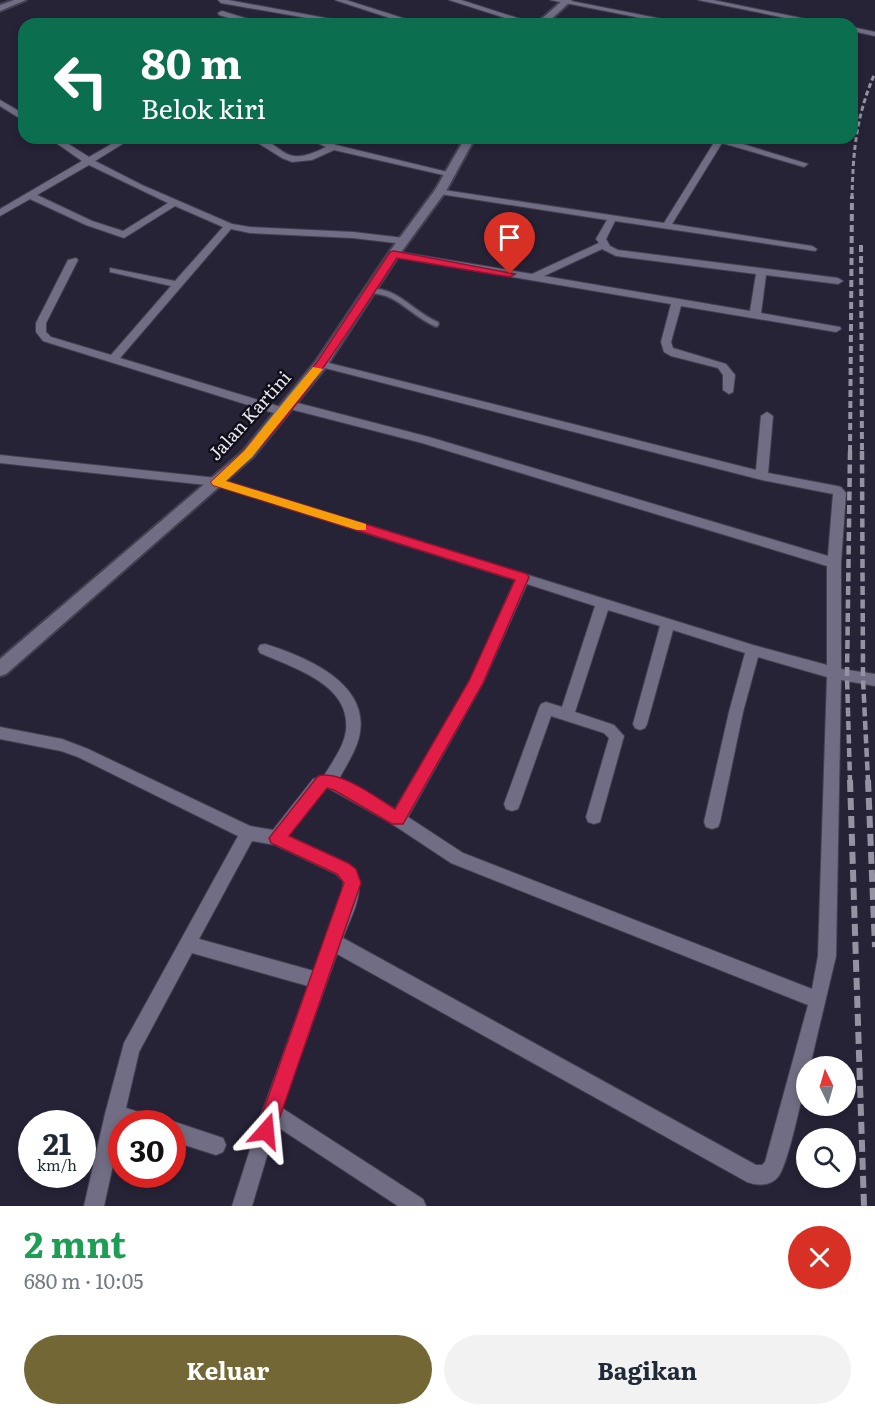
<!DOCTYPE html>
<html lang="id">
<head>
<meta charset="utf-8">
<style>
	body { margin:0; font-family:Literata,serif; background:#f2f2f3; color:#1f2937; height:100vh; display:flex; flex-direction:column; font-size:22px; white-space:nowrap }
	* { box-sizing:border-box; margin:0 }
	p { font-size:20px; color:#747a83 }
	.icon { flex:none; width:33px; height:33px; fill:none; stroke:currentColor; stroke-width:2; stroke-linecap:round; stroke-linejoin:round }
	.map { position:relative; height:1206px; overflow:hidden }
	.drawer { display:flex; flex-direction:column; background:#fff; flex:1 }
	.drawer>* { flex:none }
	.banner { position:absolute; left:18px; top:18px; width:840px; height:126px; border-radius:18px; box-shadow:0 3px 9px #0003; background:#0b6e4f; color:#fff; overflow:hidden }
	.needle { width:39px; rotate:355deg }
	.controls { position:absolute; left:796px; top:1056px; display:grid; gap:12px }
	.controls a { display:grid; place-items:center; width:60px; height:60px; border-radius:50%; background:#fff; box-shadow:0 3px 9px #0003; font-size:30px }
	.speed { position:absolute; left:18px; top:1110px; display:flex; gap:12px; font-size:30px; font-weight:700; text-align:center }
	.speed>* { display:grid; place-content:center; width:78px; height:78px; border-radius:50%; background:#fff; box-shadow:0 3px 9px #0003; line-height:1 }
	.speed small { font-size:15px; font-weight:400 }
	.speed .limit { border:9px solid #d22; background:#fff; color:#111 }
	.pin { position:absolute; display:grid; place-items:center; width:51px; height:51px; color:#fff; margin:-62px -26px; border-radius:50% 50% 50% 0; rotate:-45deg; box-shadow:0 0 6px #0007 }
	.pin .icon { rotate:45deg }
	.me { position:absolute; width:66px; margin:-33px; rotate:18deg; stroke-linejoin:round; filter:drop-shadow(0 0 4px #0008) }
	.turn { display:flex; align-items:center; gap:21px; height:126px; padding:0 24px; font-size:27px }
	.turn .icon { width:78px; height:78px; stroke-width:2.5 }
	.turn b { display:block; font-size:42px; line-height:51px }
	.round { display:grid; place-items:center; flex:none; width:63px; height:63px; border-radius:32px; background:#f2f2f3 }
	.head { display:flex; align-items:center; justify-content:space-between; height:102px; padding:0 24px }
	h1 { font-size:36px; font-weight:700; line-height:45px; color:#1e9e55 }
	.cta { display:flex; gap:12px; margin-top:auto; padding:12px 24px }
	.cta a { flex:1; height:69px; border-radius:36px; background:#736736; color:#fff; font-size:24px; font-weight:700; line-height:69px; text-align:center }
	.cta a+a { background:#f2f2f3; color:#1f2937 }
	.map>svg:first-child { display:block }
	.lines { fill:none; stroke-linecap:round; stroke-linejoin:round }
	.service-casing { stroke:#444051; stroke-width:8 }
	.minor-casing { stroke:#444051; stroke-width:2 }
	.tertiary-casing { stroke:#444051; stroke-width:4 }
	.service { stroke:#716d84; stroke-width:5 }
	.minor { fill:#716d84; fill-rule:evenodd }
	.tertiary { fill:#716d84; fill-rule:evenodd }
	.rail-far3 { stroke:#9592a2; stroke-width:3; stroke-dasharray:5 3; stroke-linecap:butt }
	.rail-far2 { stroke:#9592a2; stroke-width:4; stroke-dasharray:7 4; stroke-linecap:butt }
	.rail-far1 { stroke:#9592a2; stroke-width:4.5; stroke-dasharray:9 4.5; stroke-linecap:butt }
	.rail { stroke:#9592a2; stroke-width:6; stroke-dasharray:12 6; stroke-linecap:butt }
	.route { fill:#e11d48; stroke:#92132f; stroke-width:1.5 }
	.slow { fill:#f59e0b }
	.labels { text-anchor:middle; stroke-width:5; stroke-linejoin:round; paint-order:stroke }
	.street-label { font-size:18px; fill:#e8e6f3; stroke:#100e17 }
</style>
</head>
<body>
<div class="map">
<svg width="875" height="1206" viewBox="0 0 875 1206">
	<rect width="100%" height="100%" fill="#272337"/>
	<g class="lines">
		<defs>
			<path id="service" d="M369 291C398 290 409 312 436 324"/>
			<g id="minor">
				<path d="M218 0H228L358 24H341L221 3Z"/>
				<path d="M335 0H346L412 21 405 23Z"/>
				<path d="M449 0H461L536 24H524Z"/>
				<path d="M550 0H566L687 24H671Z"/>
				<path d="M698 0H713L830 24H815Z"/>
				<path d="M222 11 258 22 259 24H248L219 15 218 13Z"/>
				<path d="M852 27 875 32V36L852 31Z"/>
				<path d="M0 100 24 114V121L0 106Z"/>
				<path d="M49 138H59L89 157 122 138H132L95 161 142 185 232 224 250 227 353 232 404 238 409 241 404 244 353 238 250 233 231 229 120 358 288 409 290 412 288 415H280L43 341 36 332V323L68 260 76 258 78 260 46 323V332L51 337 111 355 171 286 110 272V268L175 281 223 227 175 206 124 238 86 225 30 199 0 216V209L82 161ZM89 165 168 203 123 231 92 221 37 195Z"/>
				<path d="M250 138C286 138 278 172 326 147L307 138H318L336 145 456 174 452 177 334 150 312 160 292 162 282 158Z"/>
				<path d="M710 138H723L808 164 804 167 722 143 672 224 812 246 817 249 815 251 615 221 606 239 610 246 618 250 838 278 843 281 838 284 766 275 761 313 840 327 841 329 836 332 681 306 671 342 673 348 726 364 735 375 733 392 729 394 723 390V375L718 368 671 356 664 352 661 342 671 304 394 257 389 254 394 251 532 274 599 243 596 239 607 220 440 194 437 193V189L664 223 715 141ZM602 249 616 256 756 274 750 311 544 276Z"/>
				<path d="M321 361 756 470 761 416 767 412 773 416 768 473 837 486 841 487 846 493 841 563V669L875 674V686L841 680 836 956 810 1066H807V1076C802 1095 788 1166 778 1177 770 1186 758 1186 747 1182L337 954 282 1108 423 1199 426 1206H398L276 1126 252 1206H232L262 1112 308 986 192 953 139 1052 126 1108 154 1117 156 1124H122L104 1206H84L105 1114 124 1043 238 836 78 757 61 751 0 739V727L62 739 88 749 250 826 273 830 313 779 324 776C332 762 344 747 346 730 351 684 293 668 260 653L258 649 260 645 265 644C304 656 368 682 360 732 358 748 347 764 339 779L395 809 470 681 515 580 216 486 0 463V455L217 478 753 645 827 665V566L422 443 286 408 284 405 290 401 429 437 828 556 833 494 762 480 317 366 316 364ZM527 584 595 606 562 707 546 702 541 704 539 708 504 804 506 809 512 811 518 809 520 804 551 716 604 733 609 738 586 817 588 822 594 824 600 822 624 736 614 725 575 712 608 610 660 626 633 724 635 728 640 730 645 728 647 724 673 630 745 653 729 712 704 822 706 827 712 829 718 827 720 822 743 712 758 657 827 677 818 956 812 989 463 853 408 817 483 683ZM328 788 392 824 451 863 808 1005 765 1162 762 1165H756L343 938C351 915 372 883 348 864L288 836 323 789ZM252 841 275 845 336 874 343 881V892L314 971 199 939Z"/>
				<path d="M172 1121 223 1138 226 1145 223 1152 216 1155 172 1141V1124H167Z"/>
			</g>
			<g id="tertiary">
				<path d="M14 0H26L0 11V5Z"/>
				<path d="M563 0H572L546 24H536Z"/>
				<path d="M465 138H475L446 191 399 255 326 367 253 457 6 674 0 676V659L243 451 316 361 390 251 435 190Z"/>
			</g>
		</defs>
		<use href="#service" class="service-casing"/>
		<use href="#minor" class="minor-casing"/>
		<use href="#tertiary" class="tertiary-casing"/>
		<use href="#service" class="service"/>
		<use href="#minor" class="minor"/>
		<use href="#tertiary" class="tertiary"/>
		<path class="rail-far3" d="M852 198C853 152 856 116 875 73"/>
		<g class="rail-far2">
			<path d="M861 245 862 452"/>
			<path d="M850 452 852 196"/>
		</g>
		<g class="rail-far1">
			<path d="M850 451 847 676 850 781"/>
			<path d="M862 451 863 679 868 781"/>
		</g>
		<g class="rail">
			<path d="M850 780 864 1206"/>
			<path d="M868 780 875 947"/>
		</g>
	</g>
	<path class="route" d="M394 251 515 274 510 277 397 258C345 336 296 417 226 481L527 574 529 577 483 683 403 824H392L334 790 327 788 289 836 348 863 356 869 361 883 275 1131 272 1138 266 1141 259 1138 256 1131 344 883 337 874 271 843 269 838 318 776C339 769 377 798 395 809L469 681 515 580 213 485 211 482 244 451 286 403 317 362 390 252Z"/>
	<path class="slow" d="M313 367 323 369 252 457 226 481 366 524V530H357L213 485 211 482 244 451Z"/>
	<g class="labels">
		<g class="street-label">
			<text transform="translate(250 416) rotate(-48)" y="6">Jalan Kartini</text>
		</g>
	</g>
</svg>
<div class="controls">
<a><svg class="needle" viewBox="-14 -14 28 28"><path d="M0-13l5 13h-10z" fill="#e53935"/><path d="M0 13l5-13h-10z" fill="#747a83"/></svg></a>
<a><svg class="icon" aria-label="search" viewBox="0 0 24 24"><circle cx="10" cy="10" r="6"/><path d="M15 15l6 6"/></svg></a>
</div>
<div class="speed"><div>21<small>km/h</small></div><div class="limit">30</div></div>
<div class="pin" style="left:510px;top:274px;background:#d93025"><svg class="icon" aria-label="arrive" viewBox="0 0 24 24"><path d="M6 21V4h12l-3 4 3 4H6"/></svg></div>
<svg class="me" style="left:266px;top:1131px" viewBox="-20 -20 40 40"><path d="M0-17L14 15 0 8-14 15z" fill="#e11d48" stroke="#fff" stroke-width="4"/></svg>
<div class="banner">
<div class="turn"><svg class="icon" aria-label="left" viewBox="0 0 24 24"><path d="M17 20v-9H6M10 6l-5 5 5 5"/></svg><div><b>80 m</b>Belok kiri</div></div>
</div>
</div>
<section class="drawer">
<div class="head"><div><h1>2 mnt</h1><p>680 m · 10:05</p></div><a class="round" style="background:#d93025;color:#fff"><svg class="icon" aria-label="close" viewBox="0 0 24 24"><path d="M6 6l12 12M18 6L6 18"/></svg></a></div>
<div class="cta"><a>Keluar</a><a>Bagikan</a></div>
</section>
</body>
</html>
